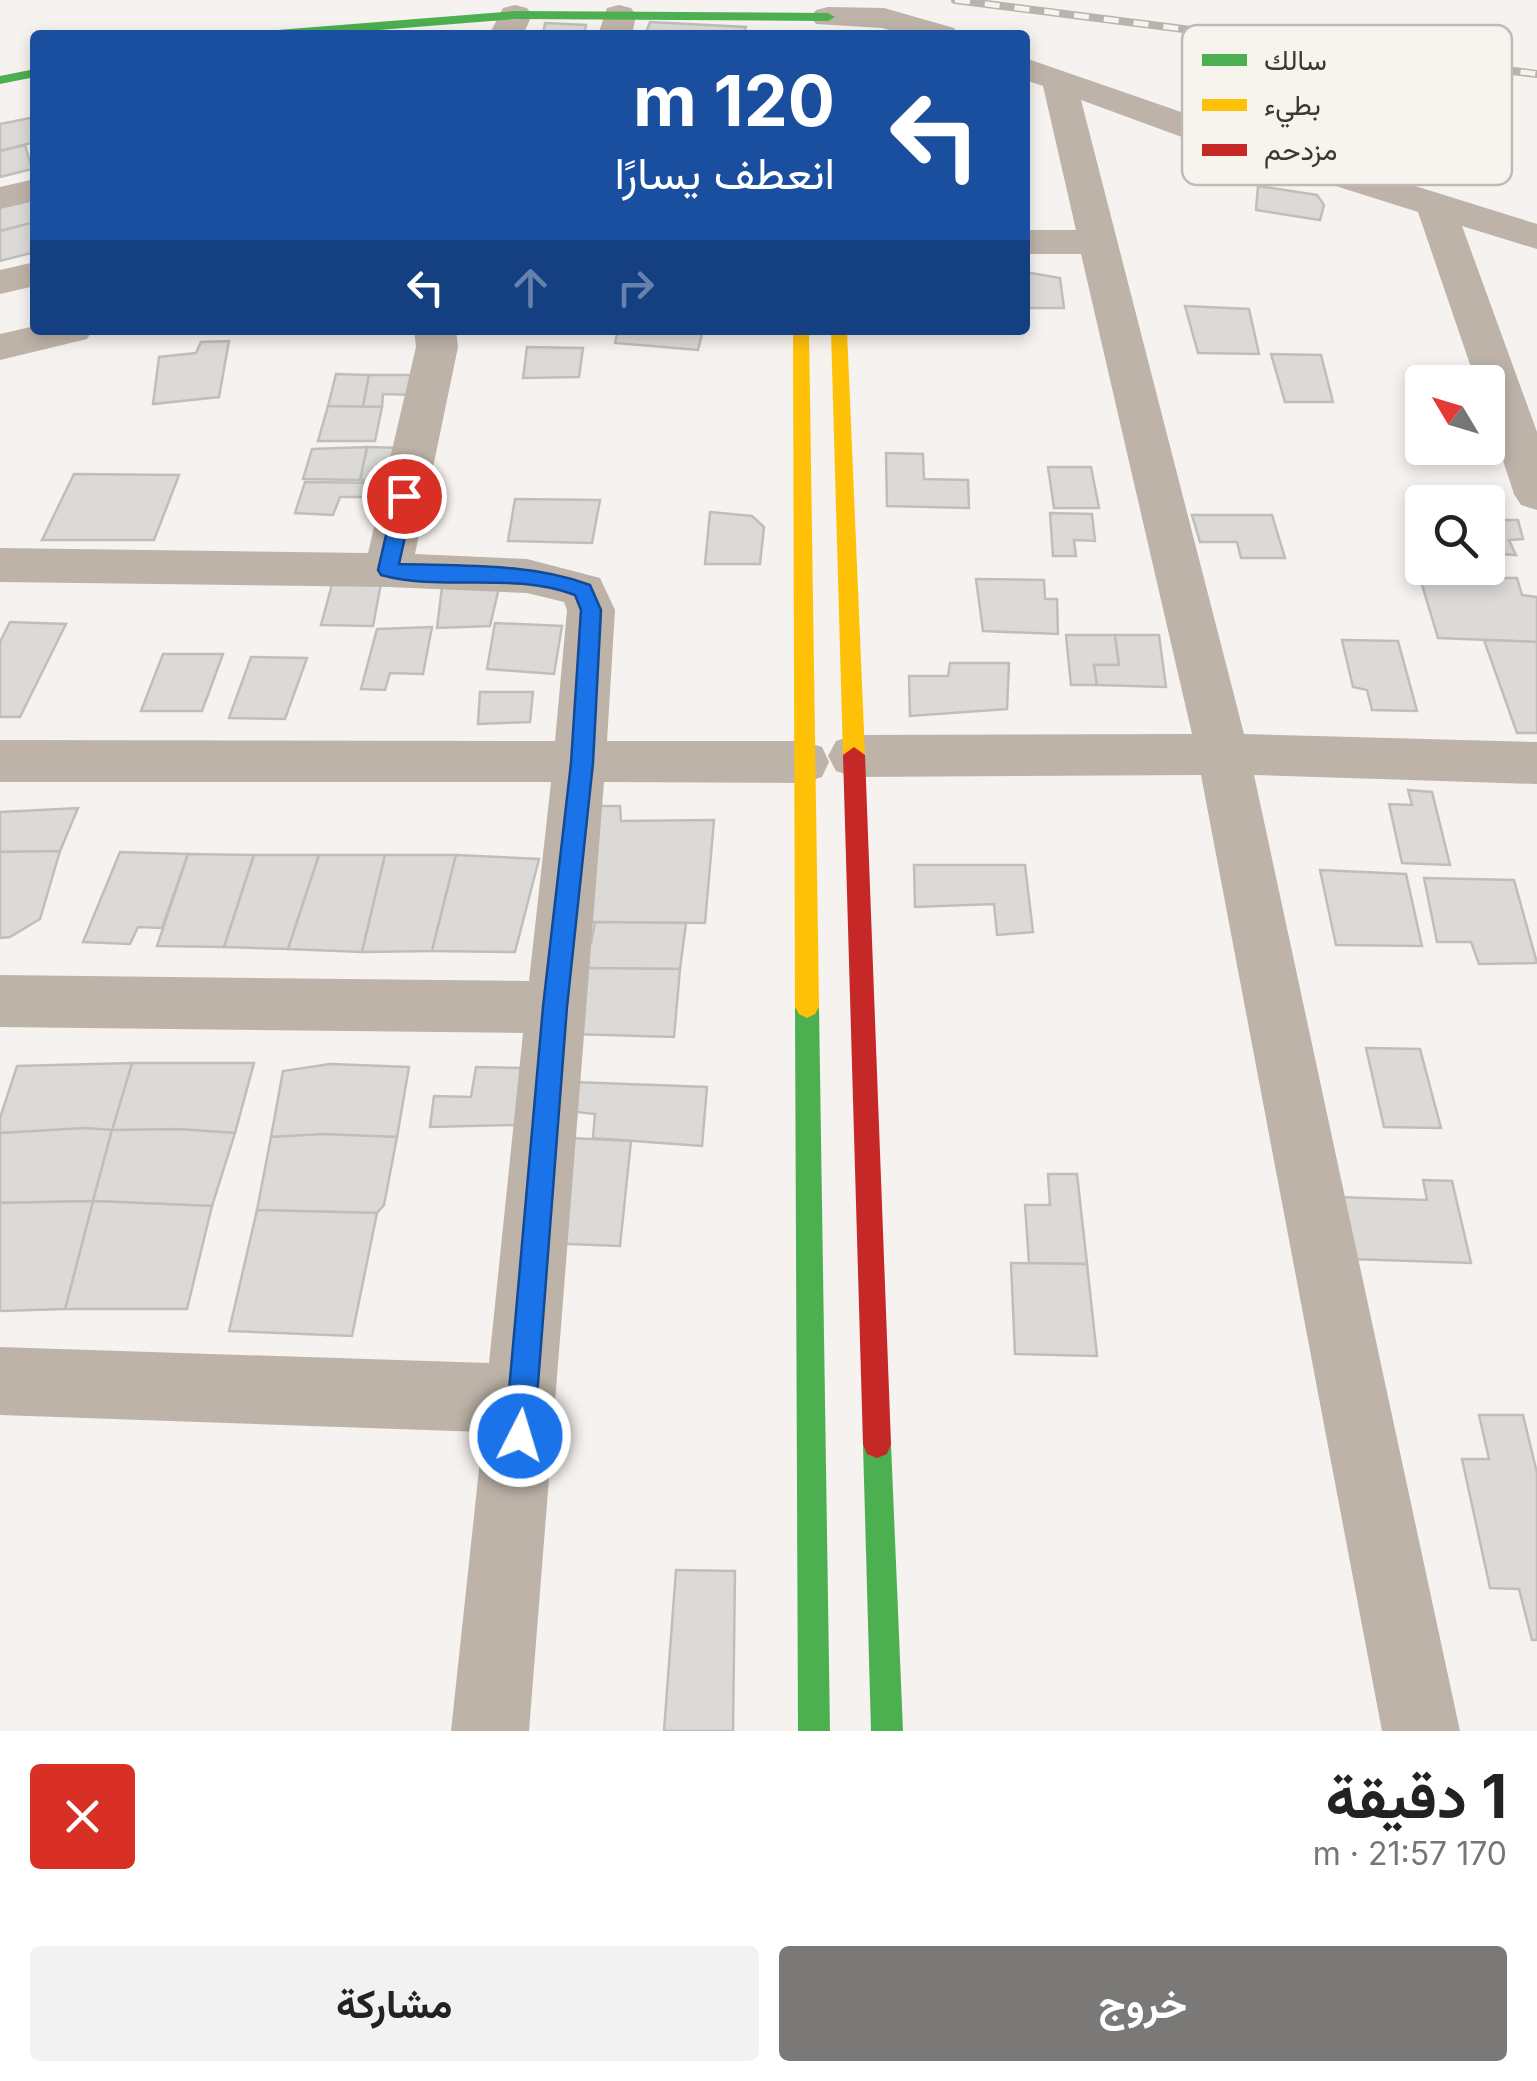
<!DOCTYPE html>
<html lang="ar">
<head>
<meta charset="utf-8">
<style>
	body { margin:0; font-family:Inter,Vazirmatn,sans-serif; background:#f2f2f2; color:#222; direction:rtl; height:100vh; display:flex; flex-direction:column; font-size:38px; white-space:nowrap }
	* { box-sizing:border-box; margin:0 }
	p { font-size:32px; color:#767676 }
	.icon { flex:none; width:55px; height:55px; fill:none; stroke:currentColor; stroke-width:2; stroke-linecap:round; stroke-linejoin:round }
	.map { position:relative; height:1731px; overflow:hidden; direction:ltr }
	.details { display:flex; flex-direction:column; background:#fff; flex:1 }
	.details>* { flex:none }
	.top-card { position:absolute; left:30px; top:30px; width:1000px; height:305px; border-radius:10px; box-shadow:0 5px 15px #0003; direction:rtl; background:#1a4fa0; color:#fff; overflow:hidden }
	.needle { width:65px; rotate:308deg }
	.controls { position:absolute; left:1405px; top:365px; display:grid; gap:20px }
	.controls a { display:grid; place-items:center; width:100px; height:100px; border-radius:10px; background:#fff; box-shadow:0 5px 15px #0003; font-size:50px }
	.pin { position:absolute; display:grid; place-items:center; width:85px; height:85px; color:#fff; margin:-42px; border:5px solid #fff; border-radius:50%; box-shadow:0 2px 10px #0007 }
	.me { position:absolute; width:110px; margin:-55px; rotate:5deg; stroke-linejoin:round; filter:drop-shadow(0 0 8px #0008) }
	.turn { display:flex; align-items:center; gap:35px; height:210px; padding:0 30px; font-size:45px }
	.turn .icon { width:130px; height:130px; stroke-width:2.5 }
	.turn b { display:block; font-size:70px; line-height:85px }
	.lanes { display:flex; align-items:center; height:95px; padding:0 30px; background:#0003; justify-content:center; gap:50px; direction:ltr }
	.lanes .off { opacity:.35 }
	.round { display:grid; place-items:center; flex:none; width:105px; height:105px; border-radius:10px; background:#f2f2f2 }
	.head { display:flex; align-items:center; justify-content:space-between; height:170px; padding:0 30px }
	h1 { font-size:60px; font-weight:700; line-height:75px }
	.action { display:flex; gap:20px; margin-top:auto; padding:20px 30px }
	.action a { flex:1; height:115px; border-radius:10px; background:#7b7977; color:#fff; font-size:40px; font-weight:700; line-height:115px; text-align:center }
	.action a+a { background:#f2f2f2; color:#222 }
	.map>svg:first-child { display:block }
	.building { fill:#dcdad7; stroke:#c0bebb; stroke-width:2.5 }
	.lines { fill:none; stroke-linecap:round; stroke-linejoin:round }
	.street { fill:#beb3a8; fill-rule:evenodd }
	.fast { fill:#4caf50; fill-rule:evenodd }
	.slow { fill:#ffc107; fill-rule:evenodd }
	.jam { fill:#c62828; fill-rule:evenodd }
	.rail-casing { stroke:#bab3ad; stroke-width:8 }
	.rail { stroke:#f7f3ed; stroke-width:5; stroke-dasharray:15; stroke-linecap:butt }
	.route { fill:#1a73e8; stroke:#114b97; stroke-width:2.5 }
	.key { fill:#f7f3ed; stroke:#bebbb6; stroke-width:2.5 }
	.key-label { font-size:28px; fill:#3a3836 }
</style>
</head>
<body>
<div class="map">
<svg width="1537" height="1731" viewBox="0 0 1537 1731">
	<rect width="100%" height="100%" fill="#f5f2ef"/>
	<g class="building">
		<path d="M650 22 746 27 743 35H645Z"/>
		<path d="M545 23 586 25 584 35H543Z"/>
		<path d="M35 117V142L0 151V124Z"/>
		<path d="M25 145 32 169 0 177V151Z"/>
		<path d="M1258 186 1317 195 1324 205 1320 220 1256 210Z"/>
		<path d="M35 194V222L0 231V202Z"/>
		<path d="M35 222V252L0 261V231Z"/>
		<path d="M1025 272 1060 278 1064 308H1025Z"/>
		<path d="M1185 306 1249 309 1259 354 1198 353Z"/>
		<path d="M618 330H703L698 350 615 343Z"/>
		<path d="M229 341 219 397 153 404 159 357 196 353 201 342Z"/>
		<path d="M527 347 583 348 579 377 523 378Z"/>
		<path d="M1271 354 1321 355 1333 402H1285Z"/>
		<path d="M336 374 369 375 363 407 328 406Z"/>
		<path d="M369 375H419L413 395 383 394 382 407H363Z"/>
		<path d="M328 406 382 407 375 441H318Z"/>
		<path d="M367 447 403 448 393 483 360 480Z"/>
		<path d="M367 447 360 480 303 479 312 449Z"/>
		<path d="M886 453 923 454 924 479 968 480 969 508 887 506Z"/>
		<path d="M1048 467H1091L1099 508H1054Z"/>
		<path d="M74 474 179 475 154 540H42Z"/>
		<path d="M305 482 392 483 388 497H340L333 515 295 513Z"/>
		<path d="M515 499 600 500 592 543 508 541Z"/>
		<path d="M710 512 752 516 764 527 760 564H705Z"/>
		<path d="M1050 513 1092 514 1095 541 1074 540 1076 556H1053Z"/>
		<path d="M1192 515H1272L1285 558H1241L1237 542H1200Z"/>
		<path d="M1488 520H1518L1523 539 1509 540 1516 555 1488 553Z"/>
		<path d="M334 577 382 578 373 626 321 625Z"/>
		<path d="M1420 578H1517L1522 595 1537 597V642L1438 638Z"/>
		<path d="M443 579H501L490 626 437 628Z"/>
		<path d="M976 579 1044 580 1045 599H1057L1058 634 983 631Z"/>
		<path d="M10 622 66 624 20 717H0V642Z"/>
		<path d="M495 623 562 626 554 674 487 669Z"/>
		<path d="M432 627 423 674 390 673 385 690 361 689 377 629Z"/>
		<path d="M1066 635H1115L1119 665H1094L1097 685H1071Z"/>
		<path d="M1115 635H1159L1166 687 1097 685 1094 665H1119Z"/>
		<path d="M1342 640 1398 641 1417 711 1372 710 1367 690 1353 687Z"/>
		<path d="M1484 640 1537 642V733H1517Z"/>
		<path d="M163 654H223L202 711H141Z"/>
		<path d="M251 657 307 658 285 719 229 718Z"/>
		<path d="M950 663H1009L1007 709 910 716 909 676H948Z"/>
		<path d="M480 692H533L530 722 478 724Z"/>
		<path d="M1408 790 1432 792 1450 865 1402 863 1389 804 1412 805Z"/>
		<path d="M592 806H620L621 821 714 820 705 923 584 922Z"/>
		<path d="M78 808 60 851 0 852V812Z"/>
		<path d="M60 851 40 919 10 937 0 938V852Z"/>
		<path d="M120 852 188 854 162 928 138 927 130 944 83 942Z"/>
		<path d="M188 854 254 855 224 947 157 946Z"/>
		<path d="M254 855H319L288 949 224 947Z"/>
		<path d="M319 855H385L362 952 288 949Z"/>
		<path d="M385 855H456L432 951 362 952Z"/>
		<path d="M456 855 539 859 515 952 432 951Z"/>
		<path d="M914 865H1025L1033 932 997 935 994 904 915 907Z"/>
		<path d="M1320 870 1406 874 1422 946 1336 945Z"/>
		<path d="M1424 878 1514 880 1537 963 1479 964 1471 942H1437Z"/>
		<path d="M595 922 686 923 680 969 581 968 580 949 591 943Z"/>
		<path d="M581 968 680 969 674 1037 571 1034Z"/>
		<path d="M1366 1048 1420 1049 1441 1128 1384 1127Z"/>
		<path d="M132 1063H254L235 1133 112 1130Z"/>
		<path d="M132 1063 112 1130 0 1133V1118L17 1066Z"/>
		<path d="M330 1064 409 1067 397 1137H271L283 1071Z"/>
		<path d="M476 1067 521 1068 515 1125 430 1127 434 1096 471 1097Z"/>
		<path d="M573 1082 707 1087 702 1146 593 1138 595 1114 568 1111Z"/>
		<path d="M84 1128 112 1130 93 1201 0 1203V1133Z"/>
		<path d="M179 1129 235 1133 212 1206 93 1201 112 1130Z"/>
		<path d="M323 1134 397 1137 384 1205 377 1213 257 1210 271 1137Z"/>
		<path d="M550 1137 631 1141 620 1246 542 1243Z"/>
		<path d="M1048 1174H1077L1087 1264 1029 1263 1025 1205H1050Z"/>
		<path d="M1423 1180 1452 1181 1471 1263 1351 1259 1339 1197 1427 1200Z"/>
		<path d="M93 1201 212 1206 187 1309H65Z"/>
		<path d="M93 1201 65 1309 0 1311V1203Z"/>
		<path d="M257 1210 377 1213 352 1336 229 1331Z"/>
		<path d="M1011 1263 1087 1264 1097 1356 1015 1354Z"/>
		<path d="M1479 1415H1523L1537 1473V1640H1532L1519 1589 1490 1588 1462 1459H1489Z"/>
		<path d="M676 1570 735 1571 733 1731H664Z"/>
	</g>
	<g class="lines">
		<g class="street">
			<path d="M515 5 527 8 532 15 523 35H489L503 8Z"/>
			<path d="M619 5 631 8 636 15 632 35H598L607 8Z"/>
			<path d="M828 7 884 8 954 28 959 35H906L882 28 816 24 811 17 816 10Z"/>
			<path d="M1025 58 1216 124 1537 224V249L1462 226 1537 432V510L1521 505 1514 494 1488 415V382H1476L1418 212 1190 140 1081 100 1244 734 1537 742V784L1254 775 1460 1731H1382L1201 775 854 777 836 771 828 756 836 741 854 735 1192 734 1081 254H1025V230H1076L1043 86 1025 80Z"/>
			<path d="M35 179V201L0 209V187Z"/>
			<path d="M35 262V286L0 294V270Z"/>
			<path d="M35 326V330H93L87 339 0 360V334Z"/>
			<path d="M414 330H456L458 347 415 554 527 559 600 578 615 610 607 741H803L822 747 829 762 822 777 803 783 604 782 529 1731H451L483 1432 0 1415V1347L489 1363 523 1033 0 1027V975L529 981 551 782H0V740L555 741 567 610 564 602 527 593 388 587 0 582V548L368 553 416 347Z"/>
		</g>
		<g class="fast">
			<path d="M515 11 828 13 835 17 828 21 515 19 316 35H258L265 31Z"/>
			<path d="M35 69V77L0 84V76Z"/>
			<path d="M807 996 815 1000 819 1007 830 1731H798L795 1007 799 1000Z"/>
			<path d="M877 1430 887 1434 891 1444 903 1731H871L863 1444 867 1434Z"/>
		</g>
		<g class="slow">
			<path d="M793 330H809L819 1007 815 1014 807 1018 799 1014 795 1007Z"/>
			<path d="M831 330H847L865 755 854 763 843 755Z"/>
		</g>
		<path class="jam" d="M854 747 865 755 891 1444 887 1454 877 1458 867 1454 863 1444 843 755Z"/>
		<defs>
			<path id="rail" d="M955 0 1537 74"/>
		</defs>
		<use href="#rail" class="rail-casing"/>
		<use href="#rail" class="rail"/>
	</g>
	<path class="route" d="M404 489 414 496 399 564C463 566 530 563 590 585L601 610 593 763 567 1007 534 1436 530 1446 520 1450 509 1446 505 1436 543 1007 571 763 581 610 575 595C512 571 442 592 381 575L378 570 395 496Z"/>
	<rect x="1182" y="25" width="330" height="160" rx="15" class="key"/>
	<rect x="1202" y="54" width="45" height="12" fill="#4caf50"/>
	<rect x="1202" y="99" width="45" height="12" fill="#ffc107"/>
	<rect x="1202" y="144" width="45" height="12" fill="#c62828"/>
	<g class="key-label">
		<text x="1264" y="70">سالك</text>
		<text x="1264" y="115">بطيء</text>
		<text x="1264" y="160">مزدحم</text>
	</g>
</svg>
<div class="controls">
<a><svg class="needle" viewBox="-14 -14 28 28"><path d="M0-13l5 13h-10z" fill="#e53935"/><path d="M0 13l5-13h-10z" fill="#767676"/></svg></a>
<a><svg class="icon" aria-label="search" viewBox="0 0 24 24"><circle cx="10" cy="10" r="6"/><path d="M15 15l6 6"/></svg></a>
</div>
<div class="pin" style="left:404px;top:496px;background:#d93025"><svg class="icon" aria-label="arrive" viewBox="0 0 24 24"><path d="M6 21V4h12l-3 4 3 4H6"/></svg></div>
<svg class="me" style="left:520px;top:1436px" viewBox="-20 -20 40 40"><circle r="17" fill="#1a73e8" stroke="#fff" stroke-width="3"/><path d="M0-11L8 9 0 5-8 9z" fill="#fff"/></svg>
<div class="top-card">
<div class="turn"><svg class="icon" aria-label="left" viewBox="0 0 24 24"><path d="M17 20v-9H6M10 6l-5 5 5 5"/></svg><div><b>120 m</b>انعطف يسارًا</div></div>
<div class="lanes"><svg class="icon" aria-label="left" viewBox="0 0 24 24"><path d="M17 20v-9H6M10 6l-5 5 5 5"/></svg><svg class="icon off" aria-label="ahead" viewBox="0 0 24 24"><path d="M12 20V5M6 11l6-6 6 6"/></svg><svg class="icon off" aria-label="right" viewBox="0 0 24 24"><path d="M7 20v-9h11M14 6l5 5-5 5"/></svg></div>
</div>
</div>
<section class="details">
<div class="head"><div><h1>1 دقيقة</h1><p>170 m · 21:57</p></div><a class="round" style="background:#d93025;color:#fff"><svg class="icon" aria-label="close" viewBox="0 0 24 24"><path d="M6 6l12 12M18 6L6 18"/></svg></a></div>
<div class="action"><a>خروج</a><a>مشاركة</a></div>
</section>
</body>
</html>
